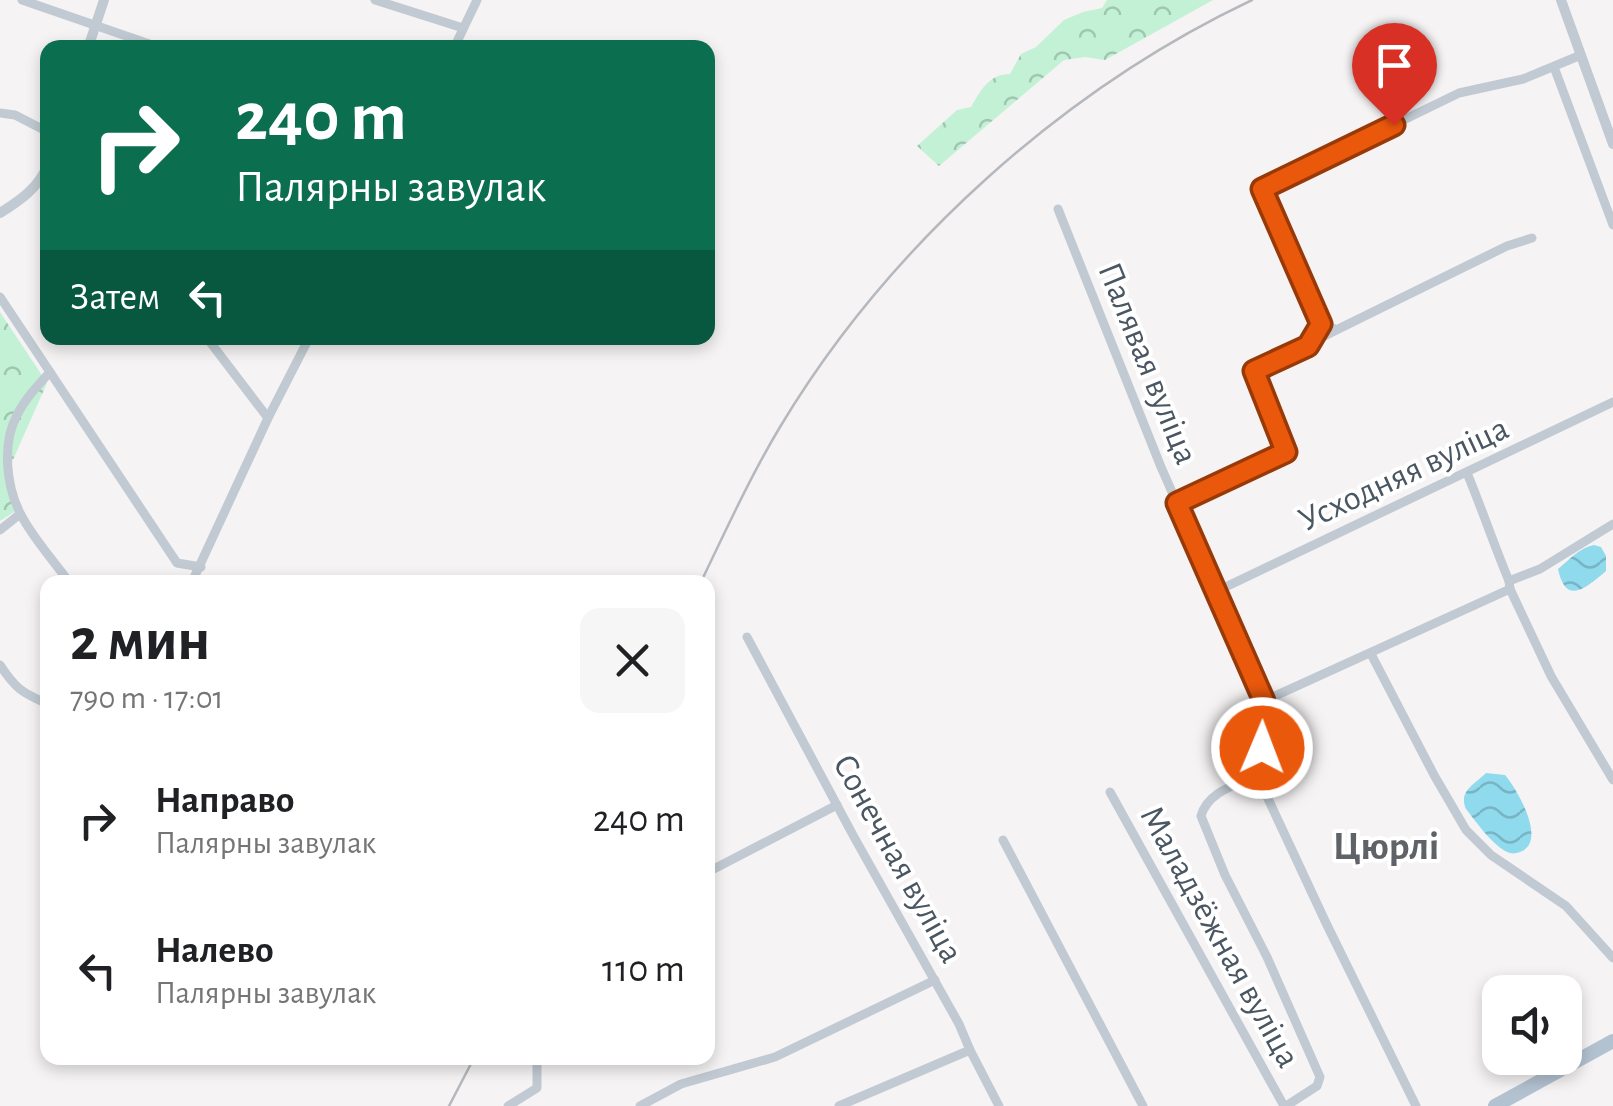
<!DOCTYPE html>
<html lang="ru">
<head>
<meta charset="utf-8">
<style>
	body { margin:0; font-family:"Alegreya Sans",sans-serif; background:#f6f6f6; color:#202124; height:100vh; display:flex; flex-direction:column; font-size:38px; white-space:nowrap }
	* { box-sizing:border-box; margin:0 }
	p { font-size:32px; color:#757577 }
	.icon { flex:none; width:55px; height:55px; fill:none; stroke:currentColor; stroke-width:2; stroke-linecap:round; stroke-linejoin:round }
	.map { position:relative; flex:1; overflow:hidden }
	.side { position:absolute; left:40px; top:575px; width:675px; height:490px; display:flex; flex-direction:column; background:#fff; border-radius:20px; box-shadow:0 5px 15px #0003 }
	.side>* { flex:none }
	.banner { position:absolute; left:40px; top:40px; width:675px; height:305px; border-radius:20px; box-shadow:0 5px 15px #0003; background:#0b6e4f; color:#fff; overflow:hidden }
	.buttons { position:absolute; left:1482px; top:975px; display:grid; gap:20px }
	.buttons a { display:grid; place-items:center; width:100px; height:100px; border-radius:20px; background:#fff; box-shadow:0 5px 15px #0003; font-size:50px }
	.pin { position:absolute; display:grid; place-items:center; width:85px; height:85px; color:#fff; margin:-102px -42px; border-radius:50% 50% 50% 0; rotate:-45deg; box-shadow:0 0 10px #0007 }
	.pin .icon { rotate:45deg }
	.me { position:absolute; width:110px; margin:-55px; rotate:1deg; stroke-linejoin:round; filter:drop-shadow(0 0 8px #0008) }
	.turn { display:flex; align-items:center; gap:35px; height:210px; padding:0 30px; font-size:45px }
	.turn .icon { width:130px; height:130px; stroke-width:2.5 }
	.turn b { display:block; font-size:70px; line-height:85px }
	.then { display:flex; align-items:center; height:95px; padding:0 30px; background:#0003; gap:20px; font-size:38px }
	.round { display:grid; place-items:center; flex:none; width:105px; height:105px; border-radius:20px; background:#f6f6f6 }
	.overview { display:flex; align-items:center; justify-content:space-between; height:170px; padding:0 30px }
	h1 { font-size:60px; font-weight:700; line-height:75px }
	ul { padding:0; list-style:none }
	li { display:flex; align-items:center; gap:30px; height:150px; padding:0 30px }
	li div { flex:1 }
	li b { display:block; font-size:38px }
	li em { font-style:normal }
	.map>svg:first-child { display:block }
	.forest { fill:url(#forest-crowns) }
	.water { fill:url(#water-waves) }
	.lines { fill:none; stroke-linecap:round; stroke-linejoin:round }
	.minor { stroke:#c1cad2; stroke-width:9 }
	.tertiary { stroke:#c1cad2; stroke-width:10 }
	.primary { stroke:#b3c2d1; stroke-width:14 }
	.rail { stroke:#b5b8bd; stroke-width:2.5 }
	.route-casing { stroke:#983908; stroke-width:25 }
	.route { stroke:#ea580c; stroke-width:18 }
	.labels { text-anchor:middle; stroke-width:8; stroke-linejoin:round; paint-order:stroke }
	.street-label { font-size:35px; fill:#4a5661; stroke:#fff }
	.quarter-label { font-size:40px; font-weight:bold; fill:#5f6368; stroke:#fff }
</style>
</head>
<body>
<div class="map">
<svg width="1613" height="1106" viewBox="0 0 1613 1106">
	<defs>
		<pattern id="forest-crowns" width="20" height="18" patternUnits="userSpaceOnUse" patternTransform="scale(2.5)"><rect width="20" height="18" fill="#c3f1d5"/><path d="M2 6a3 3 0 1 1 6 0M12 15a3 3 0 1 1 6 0" fill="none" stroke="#a0c6b0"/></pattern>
		<pattern id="water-waves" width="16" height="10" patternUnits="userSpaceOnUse" patternTransform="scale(2.5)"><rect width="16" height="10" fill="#90daee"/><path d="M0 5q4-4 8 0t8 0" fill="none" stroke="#78b4c4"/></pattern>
	</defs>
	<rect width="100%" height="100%" fill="#f5f3f3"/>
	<g class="forest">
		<path d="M1107 0H1213L1105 60 1085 57 1064 60 939 166 917 146 957 110 971 107C981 90 989 74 1010 74L1021 54 1036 47 1064 20 1083 12 1102 8Z"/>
		<path d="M0 312 47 383 12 462 8 492 14 512 0 521Z"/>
	</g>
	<g class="water">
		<path d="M1594 545 1601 547 1606 556V571C1587 587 1566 607 1558 569 1569 560 1579 548 1594 545Z"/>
		<path d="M1486 773 1505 775C1517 789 1548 842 1520 852 1515 854 1510 854 1505 851 1490 842 1477 823 1466 809 1458 791 1475 784 1486 773Z"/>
	</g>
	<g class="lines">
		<g class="minor">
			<path d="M22 0 161 48"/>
			<path d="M375 0 463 28"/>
			<path d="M454 48 477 0"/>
			<path d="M1554 67 1613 225"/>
			<path d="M0 113 15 115 48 132"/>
			<path d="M1058 209 1161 467 1264 701 1262 722 1263 788 1326 923 1416 1106"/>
			<path d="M0 297 177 563 201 567"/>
			<path d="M1335 329 1321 324 1262 189 1459 93 1523 79 1581 55"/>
			<path d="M207 338 268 418"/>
			<path d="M50 372C38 385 25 399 17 415 2 443 6 485 20 513 32 537 53 560 69 582"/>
			<path d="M1467 473C1482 509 1494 545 1509 581L1510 589 1551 676 1613 780"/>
			<path d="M1177 503 1287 452 1253 371 1507 246 1532 238"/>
			<path d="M0 530 20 514"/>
			<path d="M1509 581 1540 569 1613 524"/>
			<path d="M192 582 268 418 309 338"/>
			<path d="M1215 592 1613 402"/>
			<path d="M747 637 854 837 959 1024 970 1050 999 1106"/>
			<path d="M1371 654 1434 775 1466 830 1491 855 1566 906 1613 958"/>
			<path d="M0 665C15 688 22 693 48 704"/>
			<path d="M1264 701 1510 589"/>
			<path d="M1262 773C1240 784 1208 790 1201 816L1225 875 1267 957 1320 1077 1317 1086 1286 1106"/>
			<path d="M1110 792 1284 1106"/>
			<path d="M1003 840 1143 1106"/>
			<path d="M708 872 837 805"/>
			<path d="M508 1106 537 1088V1058"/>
			<path d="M640 1106 681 1084 775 1057 935 980"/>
			<path d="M839 1106 970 1050"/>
		</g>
		<g class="tertiary">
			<path d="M1561 0 1613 144"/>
			<path d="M88 48 104 0"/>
			<path d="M0 213C21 200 38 188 48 165"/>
		</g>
		<path class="primary" d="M1495 1106 1613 1041"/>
		<g class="rail">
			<path d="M701 582C726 530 750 477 780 427 888 247 1062 90 1252 0"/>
			<path d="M449 1106 474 1058"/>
		</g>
	</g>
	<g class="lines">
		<defs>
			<path id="route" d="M1262 748 1264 701 1177 503 1286 452 1254 371 1308 346 1321 324 1262 189 1394 125"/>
		</defs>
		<use href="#route" class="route-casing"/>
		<use href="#route" class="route"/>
	</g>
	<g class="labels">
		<g class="street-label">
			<text transform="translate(1149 363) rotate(68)" y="12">Палявая вуліца</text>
			<text transform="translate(1403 473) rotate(-25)" y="12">Усходняя вуліца</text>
			<text transform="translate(899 858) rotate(61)" y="12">Сонечная вуліца</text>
			<text transform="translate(1221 936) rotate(61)" y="12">Маладзёжная вуліца</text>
		</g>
		<g class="quarter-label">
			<text x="1386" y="859">Цюрлі</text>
		</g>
	</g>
</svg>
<div class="buttons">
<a><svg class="icon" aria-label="sound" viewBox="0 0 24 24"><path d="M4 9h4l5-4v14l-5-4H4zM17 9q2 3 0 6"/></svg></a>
</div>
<div class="pin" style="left:1394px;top:125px;background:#d93025"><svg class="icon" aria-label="arrive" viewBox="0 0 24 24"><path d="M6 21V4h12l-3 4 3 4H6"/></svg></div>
<svg class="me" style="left:1262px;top:748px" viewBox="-20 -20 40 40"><circle r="17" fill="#ea580c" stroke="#fff" stroke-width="3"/><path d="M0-11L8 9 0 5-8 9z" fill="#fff"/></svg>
<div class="banner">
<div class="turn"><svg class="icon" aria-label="right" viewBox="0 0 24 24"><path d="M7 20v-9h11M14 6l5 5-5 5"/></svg><div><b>240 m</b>Палярны завулак</div></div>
<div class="then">Затем<svg class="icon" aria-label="left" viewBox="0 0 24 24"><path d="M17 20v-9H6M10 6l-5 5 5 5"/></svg></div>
</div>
<section class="side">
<div class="overview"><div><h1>2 мин</h1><p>790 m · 17:01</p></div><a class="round"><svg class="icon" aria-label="close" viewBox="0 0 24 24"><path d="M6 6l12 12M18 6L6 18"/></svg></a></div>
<ul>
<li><svg class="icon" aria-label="right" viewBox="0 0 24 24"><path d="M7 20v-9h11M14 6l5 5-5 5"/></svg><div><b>Направо</b><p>Палярны завулак</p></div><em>240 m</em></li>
<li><svg class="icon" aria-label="left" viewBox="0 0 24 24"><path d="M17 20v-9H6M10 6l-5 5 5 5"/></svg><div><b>Налево</b><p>Палярны завулак</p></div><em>110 m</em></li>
</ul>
</section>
</div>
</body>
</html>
